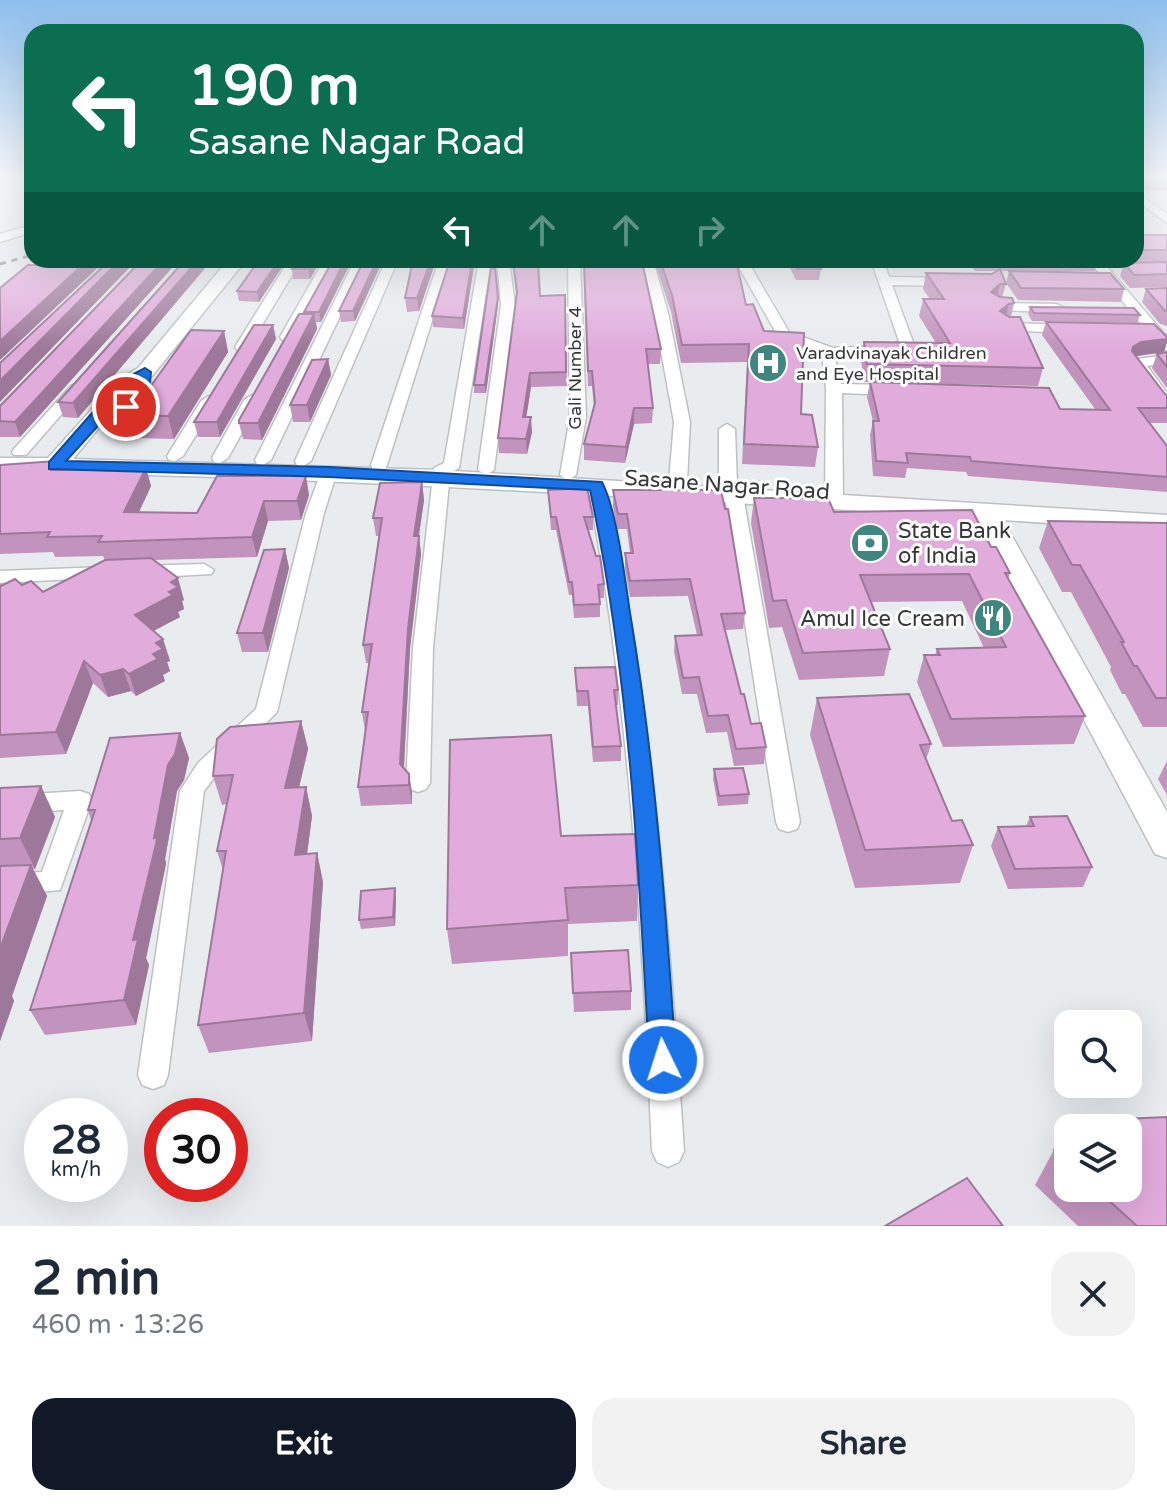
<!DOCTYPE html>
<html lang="en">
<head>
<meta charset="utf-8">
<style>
	body { margin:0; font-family:"Varela Round",sans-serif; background:#f2f2f3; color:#1f2937; height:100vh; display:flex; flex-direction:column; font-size:30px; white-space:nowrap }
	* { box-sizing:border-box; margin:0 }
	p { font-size:26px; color:#747a83 }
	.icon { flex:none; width:44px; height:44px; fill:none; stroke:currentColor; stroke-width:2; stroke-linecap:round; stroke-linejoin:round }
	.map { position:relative; height:1226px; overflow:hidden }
	.panel { display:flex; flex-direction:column; background:#fff; flex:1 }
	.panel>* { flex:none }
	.guide { position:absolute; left:24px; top:24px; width:1120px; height:244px; border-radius:24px; box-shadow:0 8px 32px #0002; background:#0b6e4f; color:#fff; overflow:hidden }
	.tools { position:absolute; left:1054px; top:1010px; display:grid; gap:16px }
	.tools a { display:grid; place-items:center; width:88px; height:88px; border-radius:16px; background:#fff; box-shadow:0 8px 32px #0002; font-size:40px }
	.speed { position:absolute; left:24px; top:1098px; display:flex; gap:16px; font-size:40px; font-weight:700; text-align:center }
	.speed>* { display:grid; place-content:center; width:104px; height:104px; border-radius:50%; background:#fff; box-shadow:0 8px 32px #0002; line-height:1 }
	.speed small { font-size:20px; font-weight:400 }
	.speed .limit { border:12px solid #d22; background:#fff; color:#111 }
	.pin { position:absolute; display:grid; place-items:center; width:68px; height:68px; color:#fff; margin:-34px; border:4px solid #fff; border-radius:50%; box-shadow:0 2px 8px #0007 }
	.me { position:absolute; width:88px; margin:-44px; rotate:356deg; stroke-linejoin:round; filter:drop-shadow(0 0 6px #0008) }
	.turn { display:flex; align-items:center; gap:28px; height:168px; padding:0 32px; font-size:36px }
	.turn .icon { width:104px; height:104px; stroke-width:2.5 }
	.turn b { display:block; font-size:56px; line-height:68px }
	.lanes { display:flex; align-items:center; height:76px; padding:0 32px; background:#0003; justify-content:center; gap:40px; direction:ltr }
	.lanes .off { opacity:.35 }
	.round { display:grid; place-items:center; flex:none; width:84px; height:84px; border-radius:24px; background:#f2f2f3 }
	.head { display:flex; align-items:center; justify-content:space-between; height:136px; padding:0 32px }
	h1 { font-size:48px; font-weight:700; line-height:60px }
	.button { display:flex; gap:16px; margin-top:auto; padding:16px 32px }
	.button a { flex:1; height:92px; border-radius:24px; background:#111827; color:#fff; font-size:32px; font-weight:700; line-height:92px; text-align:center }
	.button a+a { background:#f2f2f3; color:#1f2937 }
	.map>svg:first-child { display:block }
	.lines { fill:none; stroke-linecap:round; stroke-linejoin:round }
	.street-casing { stroke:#bdc1c3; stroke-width:3 }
	.secondary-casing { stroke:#bdc1c3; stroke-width:3 }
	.street { fill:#fff; fill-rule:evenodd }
	.secondary { fill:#fff; fill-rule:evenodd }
	.rail { stroke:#87898b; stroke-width:3; stroke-dasharray:6 6; stroke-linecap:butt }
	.wall { fill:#c294bd }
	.shaded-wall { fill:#9e789a }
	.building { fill:#e1acdc; stroke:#9e789a; stroke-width:2 }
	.route { fill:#1a73e8; stroke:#114b97; stroke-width:2 }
	.labels { text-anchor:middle; stroke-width:6; stroke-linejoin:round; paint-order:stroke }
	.far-poi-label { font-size:18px; fill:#373839; stroke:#fff; text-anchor:start }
	.far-street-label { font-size:18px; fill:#373839; stroke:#fff }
	.street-label { font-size:22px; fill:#373839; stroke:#fff }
	.poi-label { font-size:22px; fill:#373839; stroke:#fff; text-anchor:start }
</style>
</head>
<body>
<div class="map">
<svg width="1167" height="1226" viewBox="0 0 1167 1226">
	<rect width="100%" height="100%" fill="#e9ecef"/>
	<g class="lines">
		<defs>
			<g id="street">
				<path d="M1136 192 1167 214V223L1136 200Z"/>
				<path d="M32 225V232L0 242V234Z"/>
				<path d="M289 260H301L247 350H237L235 347Z"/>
				<path d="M324 260H336L294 337 282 340 280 337Z"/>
				<path d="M355 260H367L271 460 263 465 257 464 255 460Z"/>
				<path d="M386 260H398L311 461 303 466 297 465 295 461Z"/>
				<path d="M439 260H451L387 465 385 469H373L371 465Z"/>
				<path d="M479 260H491L459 468 450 473 433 648 430 783 426 789 418 792 410 789 406 783 413 648 434 468 444 463Z"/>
				<path d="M497 260H509L515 305 494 470 486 475 478 470 501 305Z"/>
				<path d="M568 260H580L586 417 576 475 568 480 560 475 570 417Z"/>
				<path d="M641 260H653L668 313 690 422 687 481 678 486 669 481 674 422 654 313Z"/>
				<path d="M735 260H747L789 332 833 348 888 346 899 341 871 260H883L889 277 949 278 955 282 949 286 892 285 913 342 911 345C887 361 859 345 835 358L841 384 895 385 903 390 895 395 842 393 843 502 840 506 834 507 825 502 826 388 822 353 779 338Z"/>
				<path d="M1101 260 1167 337V350L1162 349 1089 261Z"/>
				<path d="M997 303 1057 304 1064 308 1057 312 992 310V304Z"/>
				<path d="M1006 323 1071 325 1078 329 1071 333 1001 330V324Z"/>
				<path d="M1167 355V363L1147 366 1167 393V409L1162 407 1130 363 1137 359Z"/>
				<path d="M76 384 81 386V392L26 455H14L12 452 14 449 71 386Z"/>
				<path d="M252 395 260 400 228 458 220 463 214 462 212 458 244 400Z"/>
				<path d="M209 396 217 401 183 456 175 461 169 460 167 456 201 401Z"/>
				<path d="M727 424 735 429 737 485 728 490 719 485V429Z"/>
				<path d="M329 467 337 472 324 513 277 712 224 765 204 791 168 1075 164 1085 153 1089 142 1085 138 1075 180 791 198 763 256 709 306 513 321 472Z"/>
				<path d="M597 481 606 486C652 706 669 927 684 1151L679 1162 668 1167 657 1162 652 1151C642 928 630 706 588 486Z"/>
				<path d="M734 490 743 495 800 822 797 829 788 832 779 829 776 822 725 495Z"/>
				<path d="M204 564 214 570 211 574 140 578 130 572 140 566Z"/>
				<path d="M104 567 111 569 114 573 111 577 0 583V571Z"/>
				<path d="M80 791 89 794 92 800 60 890 0 896V874L42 872 64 810 0 814V796Z"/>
			</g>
			<path id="secondary" d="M228 260H246L152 376 132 388 73 459 439 470 1167 515V531L1003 520 1167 812V858L1155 854 977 518C651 498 326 476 0 472V458H48L118 380 138 368Z"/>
		</defs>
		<use href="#street" class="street-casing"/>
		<use href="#secondary" class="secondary-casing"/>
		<use href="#street" class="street"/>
		<use href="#secondary" class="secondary"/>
		<path class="rail" d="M0 264 32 255"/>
	</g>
	<g class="wall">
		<path d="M1136 178H1167V190L1147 191 1136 183Z"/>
		<path d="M1136 235H1167V262H1107L1106 260H1136Z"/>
		<path d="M142 260H179L20 437H0V406Z"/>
		<path d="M259 260V302L239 301 237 291Z"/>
		<path d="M321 260 310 279H293L292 269Z"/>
		<path d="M333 260H352L321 322H316L317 329 262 440 243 439 239 423 304 314V312Z"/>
		<path d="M364 260H383L355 321 341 322 339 311Z"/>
		<path d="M413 260H436L419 311 407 312 405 298Z"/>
		<path d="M475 260 464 329 433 327 432 316Z"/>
		<path d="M583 260 661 349 660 364H648L653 408 652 423 634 424 625 463 584 460V444L594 407 592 386H588Z"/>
		<path d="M654 260H736L746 305 764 331 801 414 818 447 815 467 742 464 747 362 681 363 671 312Z"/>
		<path d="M786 260H816L821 269 819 280H796Z"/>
		<path d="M966 260H1098L1095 271H1014L1124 289 1121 302 1018 300 1006 283 1009 271H1000L1006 284 1002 297 1014 303 1011 317 1043 368 1038 386 864 382 861 359 864 342 936 343 919 316 923 299H930L923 289 926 273 992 274 996 271H975Z"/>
		<path d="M513 262 540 296 565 295 567 386 531 387 526 417 532 432 527 454 499 453 498 438 517 297Z"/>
		<path d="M1167 262V287L1130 288 1120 276 1124 263Z"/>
		<path d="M206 265V267L78 418 63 417 58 402Z"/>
		<path d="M1167 288V326L1160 324 1142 302 1146 289Z"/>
		<path d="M498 305 486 393H474V385Z"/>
		<path d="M1030 307 1140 315 1137 323 1032 321 1028 314Z"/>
		<path d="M1046 322 1164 352 1136 356 1165 394 1167 395V423H1150L1167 446V492L968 476 966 472 907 468 905 478 873 476 870 435 873 421 867 397 870 382 1060 409H1095L1042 335Z"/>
		<path d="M273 325 276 339 220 437H198L194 422Z"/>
		<path d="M224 331 228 352 174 439 136 438 130 415Z"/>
		<path d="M1167 352V388L1152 368 1157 354Z"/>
		<path d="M328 359 331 375 310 422H293L290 405Z"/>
		<path d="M0 465 58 470 146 468 151 486 139 512 197 513 217 476 309 495 301 520 268 521 257 557 154 560 184 600 182 601 184 609 178 612 180 617 153 631 163 639 170 661 167 662 170 671 163 675 165 681 136 696 131 691 108 697 93 683 66 754 0 758V585L1 586 22 585 43 592 105 560 103 556 55 557 53 552 0 554Z"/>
		<path d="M422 482 424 500 419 536 421 554 410 648 404 768 409 774 412 793V804L361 806 358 787 365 731 362 712 369 663H366L363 645 380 536H376L373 518Z"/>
		<path d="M548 490 593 517V530H588L604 584V598H600V617L574 618 572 595H569L556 530H551Z"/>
		<path d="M613 490 745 613 743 629 725 630 741 694 751 724 766 747 764 764 734 766 727 732 706 733 697 694H682L674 652 675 636 697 635 688 596 630 597 625 569V553H630L627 529H617L613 506Z"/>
		<path d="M754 498 834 512 991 547 1010 573 1008 579 1085 716 1074 744 943 747 917 682 924 655H935L937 649 984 648 962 601 871 602 890 649 884 676 799 680 782 627 769 628 751 523Z"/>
		<path d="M1048 521 1167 523V727H1143L1125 694H1122L1110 670 1111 667 1071 592H1062L1039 548Z"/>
		<path d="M285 549 289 568 268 652H242L237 633Z"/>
		<path d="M575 668 618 690V705H616L621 746V761L593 762 588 706H577Z"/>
		<path d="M817 698 931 744 926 760 952 821 973 845 960 883 855 888 810 735Z"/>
		<path d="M301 721 308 749 299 788 306 787 312 816 307 854 317 853 323 882 312 1041 209 1053 198 1025 223 870 217 851 227 804 222 805 213 776Z"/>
		<path d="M180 733 189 758 184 780 177 791 165 859 166 863 165 869 146 958 149 965 136 1025 45 1035 30 1010 91 820 88 810Z"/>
		<path d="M1167 761V795L1158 779Z"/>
		<path d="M714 769 749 794 748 804 718 806 713 779Z"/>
		<path d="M41 786 55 817 35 869H33L47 896 12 996 14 1001 0 1041V788Z"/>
		<path d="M1030 817 1092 867 1083 887 1008 889 991 846 998 827 1026 826Z"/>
		<path d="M561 836 638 885 637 921 568 924V956L452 964 447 929Z"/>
		<path d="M395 888 396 898 395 926 361 929 359 920Z"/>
		<path d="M571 953 631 991V1010L574 1012Z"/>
		<path d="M1068 1133V1188H1128L1167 1226H1078L1035 1185 1054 1150Z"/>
	</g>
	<g class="shaded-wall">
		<path d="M88 260H106L0 360V341Z"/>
		<path d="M120 260H137L0 402V381Z"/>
		<path d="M164 260H179L20 437 15 422Z"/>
		<path d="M198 260H210L206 265V267L78 418 73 403Z"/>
		<path d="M279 260H287L259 302 257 292Z"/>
		<path d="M314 260H321L310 279 308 269Z"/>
		<path d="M345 260H352L321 322 319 312Z"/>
		<path d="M377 260H383L355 321 353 311Z"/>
		<path d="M431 260H436L419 311 417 298Z"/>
		<path d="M472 260H475L464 329 463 318Z"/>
		<path d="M1000 284 996 300 991 292Z"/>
		<path d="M498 297V305L486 393 485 385Z"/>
		<path d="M1009 304 1005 320 1000 311Z"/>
		<path d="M314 314 317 329 262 440 258 423Z"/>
		<path d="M273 325 276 339 220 437 217 422Z"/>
		<path d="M224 331 228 352 174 439 168 416Z"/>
		<path d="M1167 339V343L1164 352 1137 356 1129 360 1133 347 1141 342Z"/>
		<path d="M328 359 331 375 310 422 307 405Z"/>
		<path d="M530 373 531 387 524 432 523 417Z"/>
		<path d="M634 408V424L625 463 626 447Z"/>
		<path d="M531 417 532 432 527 454 526 439Z"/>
		<path d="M146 468 151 486 130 531 124 512Z"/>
		<path d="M306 476 309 495 301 520 297 501Z"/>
		<path d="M422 482 424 500 416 554 414 536Z"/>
		<path d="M264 501 268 521 257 557 252 537Z"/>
		<path d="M419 536 421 554 410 648 403 783 400 764 408 629Z"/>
		<path d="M285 549 289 568 268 652 263 633Z"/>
		<path d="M178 578 184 600 182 601 184 609 178 612 180 617 142 637 135 615 169 592 171 582Z"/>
		<path d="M163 639 170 661 167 662 170 671 163 675 165 681 136 696 129 674 153 654 156 643Z"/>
		<path d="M84 661 93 683 66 754 56 732Z"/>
		<path d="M123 669 131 691 108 697 100 675Z"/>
		<path d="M301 721 308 749 292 817 285 788Z"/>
		<path d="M180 733 189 758 184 780 177 791 165 859 166 863 165 869 146 958 149 965 136 1025 124 1000 133 940 168 765Z"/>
		<path d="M409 774 412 793V804L409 785Z"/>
		<path d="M41 786 55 817 35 869 20 838Z"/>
		<path d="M306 787 312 816 303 884 295 855Z"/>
		<path d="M317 853 323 882 312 1041 304 1013Z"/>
		<path d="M31 865 47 896 12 996 14 1001 0 1041V949Z"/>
		<path d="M395 888 396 898 395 926 393 917Z"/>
	</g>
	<g class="building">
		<path d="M1147 178H1167V180H1150Z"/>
		<rect x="1136" y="235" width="31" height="15"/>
		<path d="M61 260H88L0 341V288L28 265H56Z"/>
		<path d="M110 260H120L0 381V363Z"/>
		<path d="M142 260H164L15 422 0 421V406Z"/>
		<path d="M185 260H198L73 403 58 402Z"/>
		<path d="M259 260H279L257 292 237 291Z"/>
		<path d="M297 260H314L308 269H292Z"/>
		<path d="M333 260H345L319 312H304Z"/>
		<path d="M364 260H377L353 311H339Z"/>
		<path d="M413 260H431L417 298H405Z"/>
		<path d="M450 260H472L463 318 432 316Z"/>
		<path d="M584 260H612L613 262 642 261 661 349H646L653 408H634L626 447 584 444 595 403 592 371H588Z"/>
		<path d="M660 260H736L746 305 753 304 764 331 804 333 801 414 812 415 818 447 744 444 749 344 682 345 672 295Z"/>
		<path d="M792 260H816L821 269H797Z"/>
		<path d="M977 260H1098L977 261Z"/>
		<path d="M538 261 540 296 565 295 566 372 530 373 523 417H531L526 439 498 438 517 292 513 262Z"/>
		<path d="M1167 262V274L1134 275 1124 263Z"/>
		<path d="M491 268H495L498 297 485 385H474Z"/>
		<path d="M1000 269 1006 284H1000L991 292 1000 297 1012 298 1014 303 1009 304 1000 311 1009 317H1020L1043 368 867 364 864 342 950 343 923 299H944L926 273 992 274Z"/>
		<path d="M1009 271 1110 273 1124 289 1021 288Z"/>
		<path d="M1167 288V311H1165L1146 289Z"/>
		<path d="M1030 307 1134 308 1140 315 1034 313Z"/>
		<path d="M299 314H314L258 423H239V420Z"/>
		<path d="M1046 322 1154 324 1167 337V339L1141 342 1133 347 1132 351 1165 394 1167 395V408H1138L1167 446V477L971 461 970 457 906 453 908 463 876 461 873 421H879L870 382 1049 388 1060 409 1110 410Z"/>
		<path d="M254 325H273L217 422H194Z"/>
		<path d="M191 330 224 331 168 416 130 415Z"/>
		<path d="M1167 352V367L1157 354Z"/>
		<path d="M328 359 307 405H290L312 360Z"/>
		<path d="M55 461 51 470 146 468 124 512 197 513 217 476H306L297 501H264L252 537 98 542 102 536 47 537 50 532 0 534V465Z"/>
		<path d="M422 482 414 536H419L408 629 400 764 409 774V785L358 787 368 712H362L372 644 363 645 382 518H373L380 483Z"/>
		<path d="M587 488 593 517H584L596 556H600L604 584 598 585 600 604 574 605 572 582H569L556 517H551L548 490Z"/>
		<path d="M613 490H721L725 509H728L745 613 721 614 741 694H744L751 724 761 723 766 747 736 749 728 715 708 716 699 677 683 678 675 636 702 635 690 579 630 581 625 553H633L627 514H618Z"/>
		<path d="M754 498H828L834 512 972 510 991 547H996L1010 573H1005L1085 716 951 719 924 655H940L937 649 1006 647 969 574 860 575 890 649 803 653 786 600 773 601Z"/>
		<path d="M1048 521 1167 523V698H1156L1137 666H1134L1121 642H1124L1080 565H1072Z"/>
		<path d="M285 549 263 633H237L264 550Z"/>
		<path d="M151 558 178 578 171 582 178 587 169 592 173 595 135 615 163 639 156 643 163 649 153 654 158 659 129 674 123 669 100 675 84 661 56 732 0 735V585L1 586 15 579 22 585 31 581 43 592 105 560Z"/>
		<path d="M615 667 618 690H614L621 746 593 747 588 691H577L575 668Z"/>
		<path d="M909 694 931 744 920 745 952 821 962 820 973 845 865 850 817 698Z"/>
		<path d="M301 721 285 788 306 787 295 855 317 853 304 1013 198 1025 226 851H217L233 775 213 776 217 739 230 727Z"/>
		<path d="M180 733 175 754 168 765 154 838 157 837 156 844 133 940 138 939 124 1000 30 1010 95 810H88L110 738Z"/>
		<path d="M551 735 561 836 635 834 638 885 565 888 568 920 447 929 450 740Z"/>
		<path d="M743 768 749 794 719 796 714 769Z"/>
		<path d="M41 786 20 838 0 839V788Z"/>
		<path d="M1067 816 1092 867 1015 869 998 827 1034 826 1030 817Z"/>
		<path d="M31 865 0 949V866Z"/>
		<path d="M395 888 393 917 359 920 361 891Z"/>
		<path d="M628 950 631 991 573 993 571 953Z"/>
		<path d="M1167 1117V1226H1137L1095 1188H1128V1128H1072L1078 1121Z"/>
		<path d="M1068 1133V1163L1054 1150Z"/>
		<path d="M967 1178 1003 1226H885Z"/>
	</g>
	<linearGradient id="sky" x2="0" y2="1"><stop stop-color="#8dbfee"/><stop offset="0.51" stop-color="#f5f6f8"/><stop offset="1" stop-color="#f5f6f8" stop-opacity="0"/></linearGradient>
	<rect width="1167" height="349" fill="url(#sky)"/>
	<path class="route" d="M145 368 151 372 150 383 131 410 119 407 137 383 66 461 329 467 602 482C617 511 625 579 630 613 655 761 666 910 676 1060L672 1069 663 1073 653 1069 649 1060C639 868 630 678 590 490L329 477 49 469V462L120 381Z"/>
	<defs>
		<symbol id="hospital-disc" viewBox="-11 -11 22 22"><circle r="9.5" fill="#3f8680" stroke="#fff"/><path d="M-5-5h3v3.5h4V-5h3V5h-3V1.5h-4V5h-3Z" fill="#fff"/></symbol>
		<symbol id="bank-disc" viewBox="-11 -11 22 22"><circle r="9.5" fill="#3f8680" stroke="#fff"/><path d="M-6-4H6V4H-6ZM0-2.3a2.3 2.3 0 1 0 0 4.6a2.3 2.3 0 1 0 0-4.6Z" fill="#fff"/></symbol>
		<symbol id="restaurant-disc" viewBox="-11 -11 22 22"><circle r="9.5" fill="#3f8680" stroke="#fff"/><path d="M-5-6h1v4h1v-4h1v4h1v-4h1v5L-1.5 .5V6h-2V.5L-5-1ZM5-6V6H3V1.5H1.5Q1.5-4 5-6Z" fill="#fff"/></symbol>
	</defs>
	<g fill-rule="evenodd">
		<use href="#hospital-disc" x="746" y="341" width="44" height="44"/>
		<use href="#bank-disc" x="848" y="521" width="44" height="44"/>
		<use href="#restaurant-disc" x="971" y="596" width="44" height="44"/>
	</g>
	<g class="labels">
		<g class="far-poi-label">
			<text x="796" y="359">Varadvinayak Children<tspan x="796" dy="21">and Eye Hospital</tspan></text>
		</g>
		<g class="far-street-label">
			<text transform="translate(575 368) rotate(-90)" y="6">Gali Number 4</text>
		</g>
		<g class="street-label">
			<text transform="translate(727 484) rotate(4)" y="8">Sasane Nagar Road</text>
		</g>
		<g class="poi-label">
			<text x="898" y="538">State Bank<tspan x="898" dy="25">of India</tspan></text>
			<text x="965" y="626" text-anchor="end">Amul Ice Cream</text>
		</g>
	</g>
</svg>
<div class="tools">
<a><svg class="icon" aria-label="search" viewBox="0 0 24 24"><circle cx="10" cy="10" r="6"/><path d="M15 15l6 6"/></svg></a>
<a><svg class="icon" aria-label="layers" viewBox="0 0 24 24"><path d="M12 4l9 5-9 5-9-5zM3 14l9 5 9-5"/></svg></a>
</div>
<div class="speed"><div>28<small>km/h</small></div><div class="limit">30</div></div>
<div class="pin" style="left:126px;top:407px;background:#d93025"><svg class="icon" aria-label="arrive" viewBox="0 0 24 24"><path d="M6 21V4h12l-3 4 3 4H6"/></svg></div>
<svg class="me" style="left:663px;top:1060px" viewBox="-20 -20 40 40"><circle r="17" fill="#1a73e8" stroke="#fff" stroke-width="3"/><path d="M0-11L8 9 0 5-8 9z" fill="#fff"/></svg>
<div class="guide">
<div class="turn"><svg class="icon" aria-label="left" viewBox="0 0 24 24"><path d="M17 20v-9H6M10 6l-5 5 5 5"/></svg><div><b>190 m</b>Sasane Nagar Road</div></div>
<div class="lanes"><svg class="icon" aria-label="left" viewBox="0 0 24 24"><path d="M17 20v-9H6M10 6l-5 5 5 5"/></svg><svg class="icon off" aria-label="ahead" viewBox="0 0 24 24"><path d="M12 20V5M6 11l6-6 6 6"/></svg><svg class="icon off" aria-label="ahead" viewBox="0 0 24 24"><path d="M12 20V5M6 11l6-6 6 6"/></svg><svg class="icon off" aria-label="right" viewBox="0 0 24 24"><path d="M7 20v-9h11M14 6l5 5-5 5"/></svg></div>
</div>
</div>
<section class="panel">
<div class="head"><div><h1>2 min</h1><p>460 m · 13:26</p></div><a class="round"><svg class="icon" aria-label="close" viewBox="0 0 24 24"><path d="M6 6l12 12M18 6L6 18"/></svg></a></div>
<div class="button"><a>Exit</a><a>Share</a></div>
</section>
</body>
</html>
